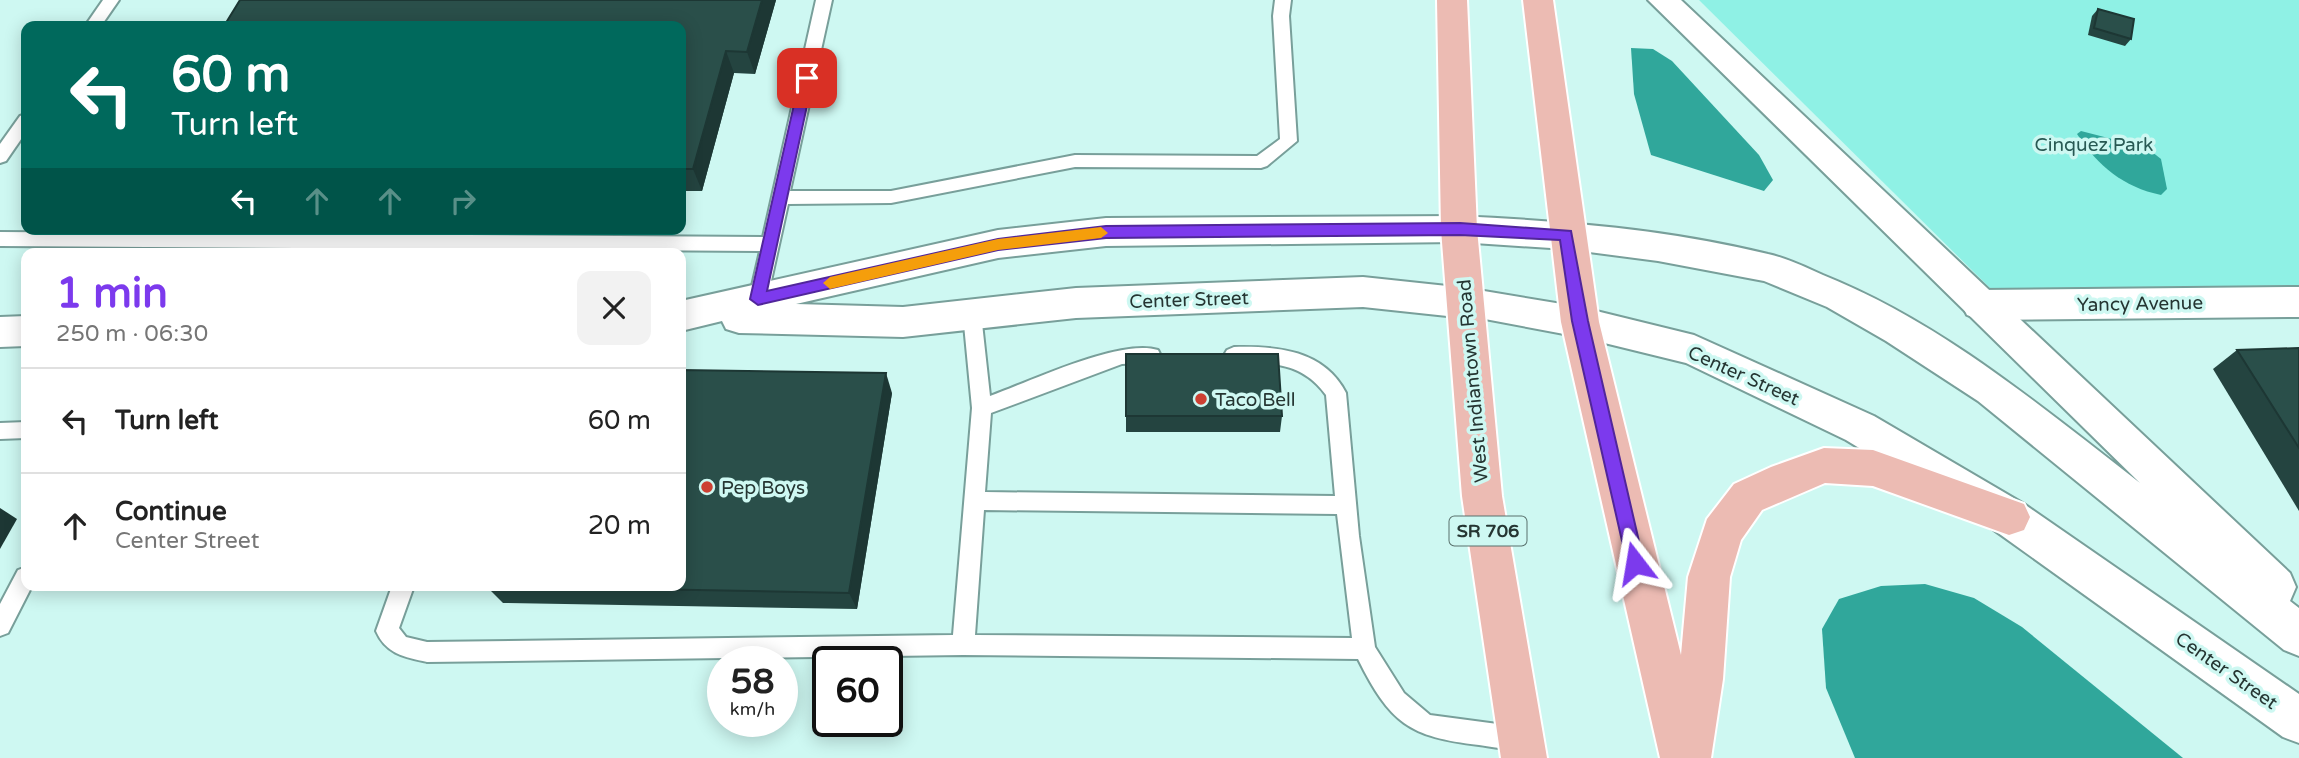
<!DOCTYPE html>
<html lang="en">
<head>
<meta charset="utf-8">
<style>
	body { margin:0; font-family:"Varela Round",sans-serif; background:#f2f2f2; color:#222; height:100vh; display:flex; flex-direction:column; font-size:26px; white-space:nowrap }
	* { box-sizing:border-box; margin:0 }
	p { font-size:23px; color:#767676 }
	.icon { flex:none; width:38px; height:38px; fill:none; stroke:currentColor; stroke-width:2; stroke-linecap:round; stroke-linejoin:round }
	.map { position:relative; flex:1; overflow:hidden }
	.sheet { position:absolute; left:21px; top:248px; width:665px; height:343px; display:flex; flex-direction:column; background:#fff; border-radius:14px; box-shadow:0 4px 18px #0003 }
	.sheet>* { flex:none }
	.guide { position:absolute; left:21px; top:21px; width:665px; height:214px; border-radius:14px; box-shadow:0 4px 18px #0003; background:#00695c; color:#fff; overflow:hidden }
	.speed { position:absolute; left:707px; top:646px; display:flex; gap:14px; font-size:35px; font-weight:700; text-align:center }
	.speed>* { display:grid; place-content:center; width:91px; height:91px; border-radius:50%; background:#fff; box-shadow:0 4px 18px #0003; line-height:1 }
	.speed small { font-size:18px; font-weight:400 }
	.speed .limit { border:4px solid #111; border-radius:10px; background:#fff; color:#111 }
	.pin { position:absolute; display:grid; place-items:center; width:60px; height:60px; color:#fff; margin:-30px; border-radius:14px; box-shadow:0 4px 10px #0006 }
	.me { position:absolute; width:77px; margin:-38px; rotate:346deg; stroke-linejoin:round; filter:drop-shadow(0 0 5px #0008) }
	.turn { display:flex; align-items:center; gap:24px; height:147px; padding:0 35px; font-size:32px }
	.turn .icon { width:91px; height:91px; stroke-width:2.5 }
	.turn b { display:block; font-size:49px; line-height:60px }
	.lanes { display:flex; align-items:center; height:66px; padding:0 35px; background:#0003; justify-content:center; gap:35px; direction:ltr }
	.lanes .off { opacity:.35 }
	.round { display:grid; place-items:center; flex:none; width:74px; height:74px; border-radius:14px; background:#f2f2f2 }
	.summary { display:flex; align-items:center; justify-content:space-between; height:119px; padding:0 35px }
	h1 { font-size:42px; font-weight:700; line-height:52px; color:#7c3aed }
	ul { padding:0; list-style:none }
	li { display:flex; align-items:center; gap:21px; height:105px; padding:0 35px; border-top:2px solid #e0e0e0 }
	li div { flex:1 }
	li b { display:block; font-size:26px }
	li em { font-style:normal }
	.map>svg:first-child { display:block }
	.green { fill:#8ff1e5 }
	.water { fill:#30a79b }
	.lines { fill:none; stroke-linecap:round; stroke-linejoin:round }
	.lane-casing { stroke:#789f9a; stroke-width:4 }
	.street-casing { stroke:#789f9a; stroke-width:4 }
	.secondary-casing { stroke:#789f9a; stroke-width:4 }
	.primary-casing { stroke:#fff; stroke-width:4 }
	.lane { fill:#fff; fill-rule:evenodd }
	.street { fill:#fff; fill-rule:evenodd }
	.secondary { fill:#fff; fill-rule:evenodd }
	.primary { fill:#ecbbb3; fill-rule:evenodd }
	.wall { fill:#244440 }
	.shaded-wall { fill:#1d3734 }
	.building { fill:#2a4f4a; stroke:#1d3734; stroke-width:2 }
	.route { fill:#7c3aed; stroke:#51269a; stroke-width:2 }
	.slow { fill:#f59e0b }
	.poi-dot { fill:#cd4033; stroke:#cef8f2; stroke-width:2.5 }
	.labels { text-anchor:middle; stroke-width:7; stroke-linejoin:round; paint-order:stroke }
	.shield { fill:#cef8f2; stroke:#58706c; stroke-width:2 }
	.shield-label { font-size:18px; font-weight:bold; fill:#253532 }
	.park-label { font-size:19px; fill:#285953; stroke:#cef8f2 }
	.street-label { font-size:19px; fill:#253532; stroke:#cef8f2 }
	.poi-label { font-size:19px; fill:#253532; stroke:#cef8f2; text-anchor:start }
</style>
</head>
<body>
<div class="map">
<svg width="2299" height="758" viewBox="0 0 2299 758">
	<rect width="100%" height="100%" fill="#cef8f2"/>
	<path class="green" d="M1699 0H2299V287L1992 290Z"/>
	<g class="water">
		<path d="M1631 48 1653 49 1672 61 1759 155 1773 180 1764 191 1651 155 1634 94Z"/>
		<path d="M2081 131 2147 148 2161 159 2167 189 2161 195C2123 187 2098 166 2077 134Z"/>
		<path d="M1925 584 1974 598 2022 627 2183 758H1855L1826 688 1822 629 1839 599 1881 586Z"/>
	</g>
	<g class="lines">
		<defs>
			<g id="lane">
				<path d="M103 0H119L101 26H85Z"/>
				<path d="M816 0H832L790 191H891L1075 155 1257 156 1280 139 1273 16 1275 0H1291L1289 16 1297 141 1267 166 1261 168 1075 167 891 203 788 204 767 299 765 304 758 306 751 304 749 299 760 251 0 246V232L763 237Z"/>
				<path d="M26 114V132L6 161 0 163V144L20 116Z"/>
				<path d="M972 307 979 309 981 314 990 396C1029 382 1120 338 1158 350L1161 356 1158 362 1122 364 991 413 985 492 1335 496 1326 395C1303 363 1272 362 1234 363L1227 360 1224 355 1227 350 1234 347C1277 346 1324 350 1346 393L1359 536 1375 647 1404 693 1430 715 1520 727 1528 730 1531 738 1528 746C1514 752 1495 747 1479 745 1409 737 1390 723 1358 659L963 655 427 662C404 657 386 654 376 631L392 586H414L399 628 406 637 427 642 953 635 972 408 963 314 965 309ZM984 510 1337 514 1352 638 975 635Z"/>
				<path d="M26 422V438L0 439V423Z"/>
				<path d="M26 567V586H32L8 633 0 636V604L18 570Z"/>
			</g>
			<g id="street">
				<path d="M1459 216 1472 219 1477 229 1472 239 1459 242 1106 246 998 258 796 304 903 307 1076 288 1363 277 1466 288 1479 293 1484 303 1479 313 1466 318 1363 307 1076 318 903 337 739 333 726 329 722 321 681 331V301L998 230 1106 218Z"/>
				<path d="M2299 287V317L1980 320 1967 315 1962 305 1967 295 1980 290Z"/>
				<path d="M26 316V346L0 347V317Z"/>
			</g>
			<g id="secondary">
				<path d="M1648 0H1681L2290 573 2296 587 2290 601 2299 608V656L2284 650 1978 401 1886 341 1827 307 1764 281 1658 261 1566 249 1459 242 1446 239 1441 229 1446 219 1459 216C1563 221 1667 229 1768 254 1787 258 1805 267 1823 275 1941 322 2040 406 2140 483Z"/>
				<path d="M1466 288 1580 307 1694 335 1874 416 2024 504 2299 694V743L2283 737 1994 530 1846 440 1686 363 1580 337 1453 313 1448 303 1453 293Z"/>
			</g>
			<g id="primary">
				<path d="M1437 0H1467L1477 229 1502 496 1547 758H1501L1462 496 1441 229Z"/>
				<path d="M1523 0H1553L1599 322 1681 655 1688 577 1707 519 1734 484 1771 467 1824 448 1873 450 2024 504 2030 517 2024 530 2009 535 1873 486 1825 483 1762 510 1741 540 1730 577 1723 679 1711 758H1660L1561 322Z"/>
			</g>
		</defs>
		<use href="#lane" class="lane-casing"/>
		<use href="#street" class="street-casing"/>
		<use href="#secondary" class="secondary-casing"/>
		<use href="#primary" class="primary-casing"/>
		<use href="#lane" class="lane"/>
		<use href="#street" class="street"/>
		<use href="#secondary" class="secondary"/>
		<use href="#primary" class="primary"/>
	</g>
	<g class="wall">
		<path d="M240 0H776L755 74 734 73 702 191H681V26Z"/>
		<path d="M2098 9 2131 39 2125 46 2088 35 2092 16Z"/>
		<path d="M2299 348V511L2213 369 2237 350Z"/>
		<path d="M892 393 857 609 503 603 486 586Z"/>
		<path d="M1126 416H1282L1280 432H1126Z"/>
	</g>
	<g class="shaded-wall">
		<path d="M762 0H776L755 74 747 52Z"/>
		<path d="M726 51 734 73 702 191 693 169Z"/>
		<path d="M886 373 892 393 857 609 849 593Z"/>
		<path d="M0 508 17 519 0 549Z"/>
	</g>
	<g class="building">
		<path d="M240 0H762L747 52 726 51 693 169H681V26H224Z"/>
		<path d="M2098 9 2134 19 2131 39 2094 28Z"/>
		<path d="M2299 348V448L2237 350Z"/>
		<path d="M1126 354H1278L1282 416H1126Z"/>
		<path d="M681 370 886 373 849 593 486 586H681Z"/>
	</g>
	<path class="route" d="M807 73 813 78 767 291 998 239 1106 226 1460 223 1571 231 1588 321 1644 563 1642 569 1635 571 1629 569 1627 563 1572 321 1560 240 1460 235 1106 238 998 250 758 305 750 299 800 78Z"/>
	<path class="slow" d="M1101 227 1108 233 1101 238 998 250 830 289 823 283 830 277 998 239Z"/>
	<g class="poi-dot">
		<circle cx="1201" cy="399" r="7"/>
		<circle cx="707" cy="487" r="7"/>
	</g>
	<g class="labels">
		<rect class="shield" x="1449.5" y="516.5" width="77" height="29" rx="5"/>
		<g class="shield-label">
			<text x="1488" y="537">SR 706</text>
		</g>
		<g class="park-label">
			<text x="2094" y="151">Cinquez Park</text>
		</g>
		<g class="street-label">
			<text transform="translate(1189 299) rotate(-2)" y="7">Center Street</text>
			<text transform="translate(2140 303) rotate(-1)" y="7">Yancy Avenue</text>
			<text transform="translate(1744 375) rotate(24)" y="7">Center Street</text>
			<text transform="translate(1472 381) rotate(-95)" y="7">West Indiantown Road</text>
			<text transform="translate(2227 670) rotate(35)" y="7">Center Street</text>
		</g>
		<g class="poi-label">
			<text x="1215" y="406">Taco Bell</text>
			<text x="721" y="494">Pep Boys</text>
		</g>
	</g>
</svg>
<div class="speed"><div>58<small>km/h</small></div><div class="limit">60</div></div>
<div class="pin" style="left:807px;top:78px;background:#d93025"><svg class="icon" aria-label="arrive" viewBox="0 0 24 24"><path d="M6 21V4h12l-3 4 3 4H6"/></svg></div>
<svg class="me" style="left:1635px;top:563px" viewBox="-20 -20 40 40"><path d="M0-17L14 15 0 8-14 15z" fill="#7c3aed" stroke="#fff" stroke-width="4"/></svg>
<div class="guide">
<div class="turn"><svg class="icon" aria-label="left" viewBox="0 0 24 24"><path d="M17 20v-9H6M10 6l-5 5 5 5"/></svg><div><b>60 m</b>Turn left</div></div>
<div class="lanes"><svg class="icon" aria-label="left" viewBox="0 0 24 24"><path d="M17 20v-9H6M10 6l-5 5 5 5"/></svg><svg class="icon off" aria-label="ahead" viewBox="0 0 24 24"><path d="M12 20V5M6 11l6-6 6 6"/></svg><svg class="icon off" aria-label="ahead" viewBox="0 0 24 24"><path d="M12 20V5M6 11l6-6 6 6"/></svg><svg class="icon off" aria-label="right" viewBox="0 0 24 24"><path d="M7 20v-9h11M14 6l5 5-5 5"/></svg></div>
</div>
<section class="sheet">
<div class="summary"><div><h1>1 min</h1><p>250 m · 06:30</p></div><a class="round"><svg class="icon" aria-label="close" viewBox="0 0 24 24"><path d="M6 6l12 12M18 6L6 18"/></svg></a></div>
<ul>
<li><svg class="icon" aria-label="left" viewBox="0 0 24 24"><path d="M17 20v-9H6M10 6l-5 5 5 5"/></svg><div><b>Turn left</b></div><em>60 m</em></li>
<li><svg class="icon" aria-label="ahead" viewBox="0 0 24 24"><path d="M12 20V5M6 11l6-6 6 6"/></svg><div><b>Continue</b><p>Center Street</p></div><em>20 m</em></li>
</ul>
</section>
</div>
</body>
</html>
